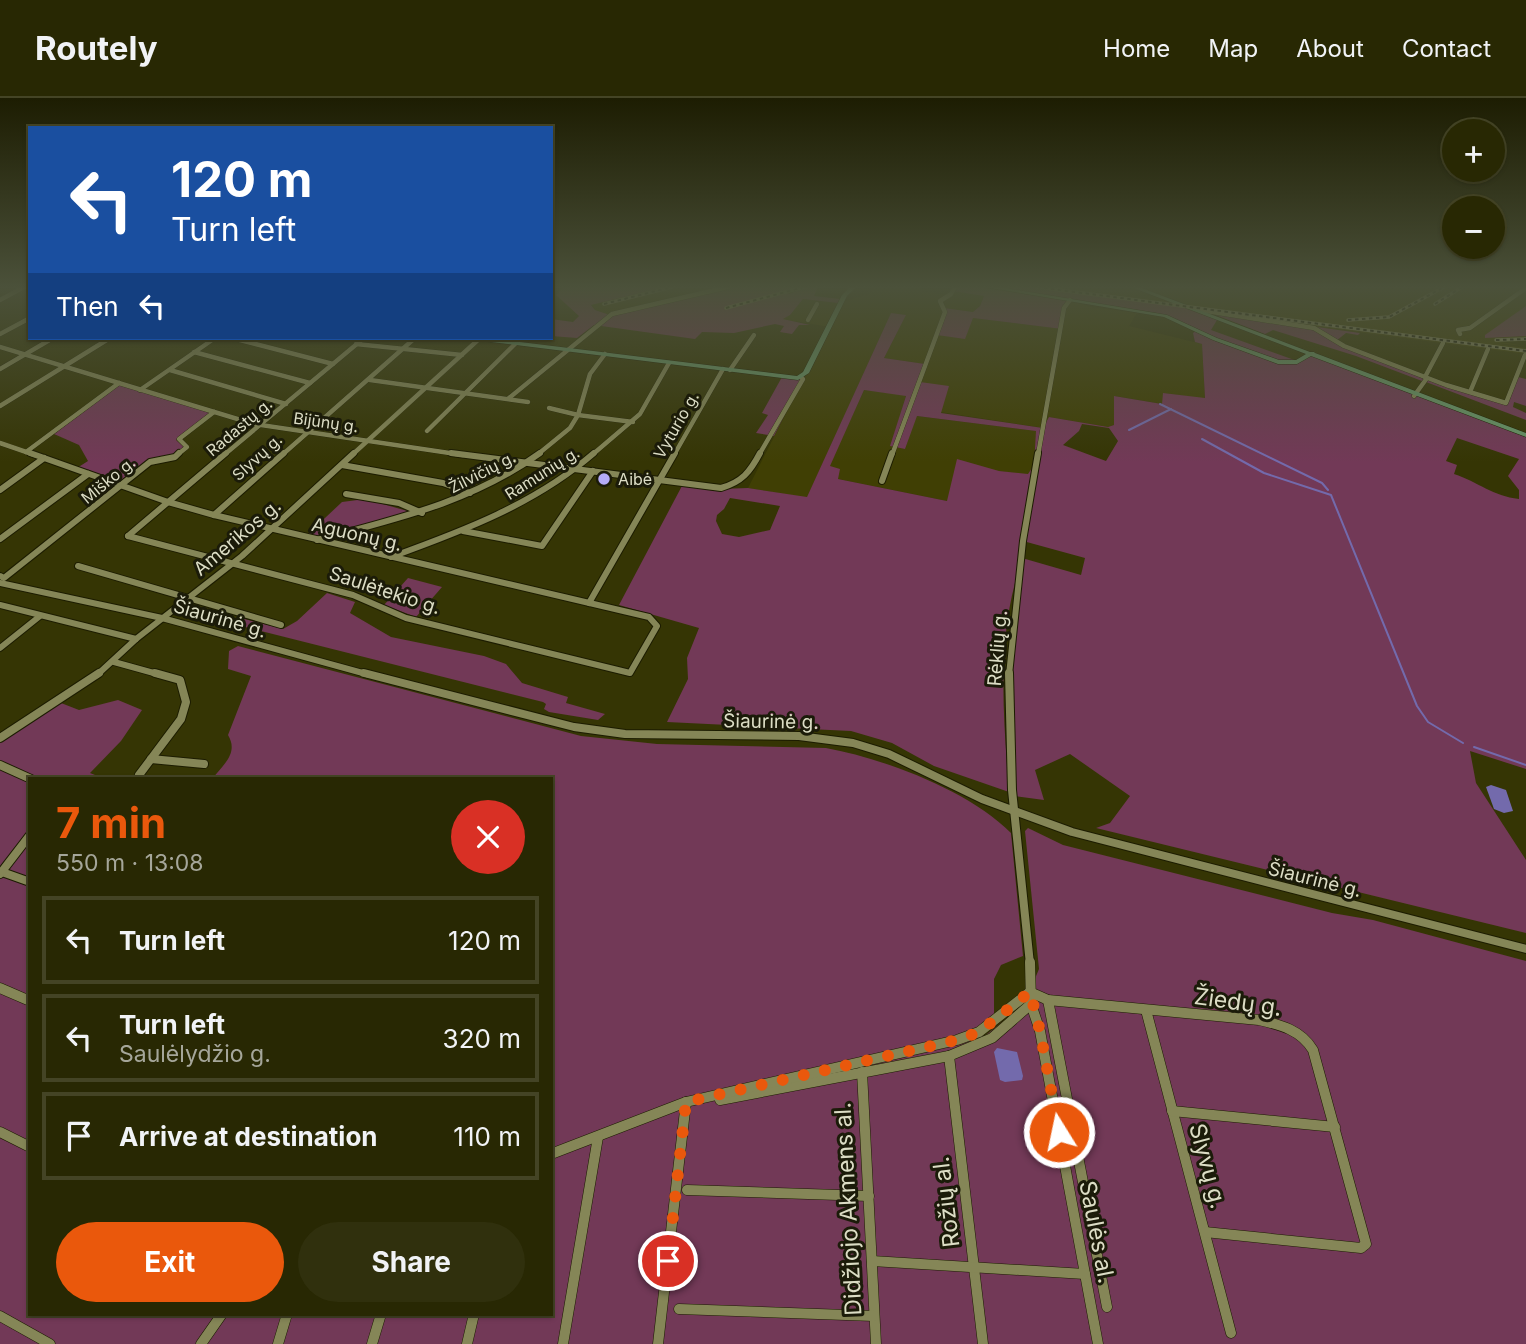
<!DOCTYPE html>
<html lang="en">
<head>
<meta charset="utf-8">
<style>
	body { margin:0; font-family:Inter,sans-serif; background:#30300d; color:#f1f3f6; height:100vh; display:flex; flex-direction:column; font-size:26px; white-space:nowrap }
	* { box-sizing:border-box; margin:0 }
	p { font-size:23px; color:#a5a69a }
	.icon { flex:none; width:38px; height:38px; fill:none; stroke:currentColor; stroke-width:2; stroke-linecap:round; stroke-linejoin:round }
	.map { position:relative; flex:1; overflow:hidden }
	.sheet { position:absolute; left:28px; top:679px; width:525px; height:539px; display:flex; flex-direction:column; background:#282803; border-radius:0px; box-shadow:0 2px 5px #0004,0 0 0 2px #444425 }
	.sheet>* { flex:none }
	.top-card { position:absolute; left:28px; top:28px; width:525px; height:214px; border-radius:0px; box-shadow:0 2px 5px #0004,0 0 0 2px #444425; background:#1a4fa0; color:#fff; overflow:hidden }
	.fabs { position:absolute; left:1442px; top:21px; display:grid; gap:14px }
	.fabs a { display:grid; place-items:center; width:63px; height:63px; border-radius:50%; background:#282803; box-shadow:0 2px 5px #0004,0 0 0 2px #444425; font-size:35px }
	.pin { position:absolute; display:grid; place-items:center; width:60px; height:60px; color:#fff; margin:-30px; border:4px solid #fff; border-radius:50%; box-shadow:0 2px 7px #0007 }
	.me { position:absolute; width:77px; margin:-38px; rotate:350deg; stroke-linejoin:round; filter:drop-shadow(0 0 5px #0008) }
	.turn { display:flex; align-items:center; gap:24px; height:147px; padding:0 28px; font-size:32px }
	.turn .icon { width:91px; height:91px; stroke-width:2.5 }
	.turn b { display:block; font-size:49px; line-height:60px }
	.then { display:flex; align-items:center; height:66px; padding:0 28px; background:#0003; gap:14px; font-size:26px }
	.round { display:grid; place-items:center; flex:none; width:74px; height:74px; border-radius:37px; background:#30300d }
	.summary { display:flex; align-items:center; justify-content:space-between; height:119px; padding:0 28px }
	h1 { font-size:42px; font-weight:700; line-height:52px; color:#ea580c }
	.primary-button { display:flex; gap:14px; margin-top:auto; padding:14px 28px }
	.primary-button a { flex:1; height:80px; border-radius:42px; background:#ea580c; color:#fff; font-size:28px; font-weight:700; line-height:80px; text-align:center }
	.primary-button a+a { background:#30300d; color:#f1f3f6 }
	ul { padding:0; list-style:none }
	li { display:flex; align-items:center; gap:21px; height:88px; margin:0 14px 10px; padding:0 14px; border:4px solid #444425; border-radius:0px }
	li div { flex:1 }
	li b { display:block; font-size:26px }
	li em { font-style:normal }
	header { display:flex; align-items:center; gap:42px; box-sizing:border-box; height:98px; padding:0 35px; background:#282803; border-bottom:2px solid #444425 }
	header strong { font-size:33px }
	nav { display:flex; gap:38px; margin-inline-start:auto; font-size:24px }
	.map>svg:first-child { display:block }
	.built { fill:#403f04 }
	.green { fill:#723957; fill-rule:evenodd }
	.water { fill:#736aac }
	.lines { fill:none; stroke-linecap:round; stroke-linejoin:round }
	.stream { stroke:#736aac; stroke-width:2 }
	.street-far3-casing { stroke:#1c1c00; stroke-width:5 }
	.street-far2-casing { stroke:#1c1c00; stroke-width:8 }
	.street-far1-casing { stroke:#1c1c00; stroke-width:10 }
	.street-casing { stroke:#1c1c00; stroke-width:11 }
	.secondary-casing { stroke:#1c1c00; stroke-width:1 }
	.street-far3 { stroke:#858657; stroke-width:4.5 }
	.street-far2 { stroke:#858657; stroke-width:6 }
	.street-far1 { stroke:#858657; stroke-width:8 }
	.street { stroke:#858657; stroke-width:10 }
	.secondary { fill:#689568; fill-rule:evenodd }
	.rail-casing { stroke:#868661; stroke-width:3.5 }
	.rail { stroke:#1b1b09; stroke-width:2; stroke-dasharray:3.5; stroke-linecap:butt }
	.route { stroke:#ea580c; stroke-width:12; stroke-dasharray:0 21.6 }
	.poi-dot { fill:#b5acf8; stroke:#1b1b09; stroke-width:2.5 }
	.labels { text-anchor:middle; stroke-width:6; stroke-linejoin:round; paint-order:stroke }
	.far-street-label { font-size:16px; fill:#dcddc5; stroke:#1b1b09 }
	.far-poi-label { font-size:16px; fill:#dcddc5; stroke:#1b1b09; text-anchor:start }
	.street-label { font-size:19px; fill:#dcddc5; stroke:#1b1b09 }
	.near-street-label { font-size:23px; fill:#dcddc5; stroke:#1b1b09 }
</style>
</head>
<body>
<header>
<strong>Routely</strong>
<nav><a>Home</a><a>Map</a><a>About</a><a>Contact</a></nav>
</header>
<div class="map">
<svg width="1526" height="1246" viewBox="0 0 1526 1246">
	<rect width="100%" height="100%" fill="#353504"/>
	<g class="built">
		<path d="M664 189H734L613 218 595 212 591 206Z"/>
		<path d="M873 189H921L920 193 946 197 953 193 984 197 980 208 973 214 945 210 964 241 973 220 1062 231 1066 211 1071 203 1091 209 1137 215 1129 228 1202 246 1205 301 1164 295 1163 306 1115 298 1114 327 1108 329 1049 319 1044 330 940 314 920 284 925 266 884 260 906 217 891 215 807 400 748 390 830 229 782 221 790 217 803 201 838 205 869 196Z"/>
		<path d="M1029 189H1526V208L1485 239 1526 238V241L1495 243 1526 248 1492 245 1526 250V256L1280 224 1197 210 1164 198 1145 196 1189 209Z"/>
		<path d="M864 292 906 297 891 348 905 351 916 318 1037 333 1034 367 1028 377 999 373 947 403 838 381 829 368Z"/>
	</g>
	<g class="green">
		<path d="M564 189H664L591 207 595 212 613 218 734 189H801L788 194 789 196 807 189H818L814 198 840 201 838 205 803 201 790 217 783 221 810 227H799L792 236 780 234 784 228 775 226 734 235 702 234 695 241 594 227 577 240 551 238V221L573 224 579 218 556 197Z"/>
		<path d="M955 189H977L1071 203 1066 211 1062 231 973 220 965 241 937 237 944 210 973 214 980 208 984 198 953 193Z"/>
		<path d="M994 189H1029L1189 209 1217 222 1211 232 1300 264 1311 258 1319 259 1526 339V671L1470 653 1476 685 1526 762V835L1096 730 1110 725 1130 698 1070 656 1035 672 1044 702 1015 698 1008 619 1019 486 1015 485C997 553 1004 625 1009 694L934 668 892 645 851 633 667 624 688 581 687 560 699 530 619 507 683 386 720 391 748 390 807 399 891 215 906 217 884 260 925 266 920 284 949 288 941 315 1043 330 1049 319 1108 329 1114 327V298L1162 306 1163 295 1205 300 1202 246 1195 244 1193 235 1197 232 1174 220 1157 215ZM864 292 906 298 890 348 905 351 917 318 1036 333 1034 367 1028 376 999 373 957 361 947 403 838 381 840 371 830 368ZM1082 326 1109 330 1118 343 1106 363 1063 347 1079 333ZM1457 340 1519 361 1508 378 1519 392V401C1493 398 1478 384 1454 376L1457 367 1446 363ZM730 400 780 408 770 432 739 439 722 436 716 423 717 417 724 411ZM1023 443 1085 460 1081 477 1022 460Z"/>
		<path d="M1526 208V238L1485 240V237Z"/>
		<path d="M1208 214 1360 235 1358 237 1346 235 1336 243 1424 281 1422 283 1356 258 1273 232 1265 236Z"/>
		<path d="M806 275 774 338 756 335 768 317 762 315 782 279 794 280Z"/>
		<path d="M1518 279 1526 281V308L1514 304 1513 309 1526 315V322L1426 284 1428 282 1507 305Z"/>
		<path d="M119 287 211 314 176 342 184 349 181 354 161 360 120 386 77 370 88 363 79 347 54 336Z"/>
		<path d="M365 401 411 414 318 440 307 437 342 404Z"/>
		<path d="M408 480 442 489 416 519 384 507Z"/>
		<path d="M327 495 355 504 350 515 391 539 484 558 506 566 522 585 568 599 566 605 605 616 598 622 549 614 544 611 546 606 543 604 237 527 241 520 283 531 297 523Z"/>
		<path d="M238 548 581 638 657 646 826 650C885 661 968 692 1011 735L1023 858 1001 867 994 881V917L982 940 1024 907 1039 871 1025 733 1028 730 1063 747 1332 815 1373 822 1526 863V1246H0V644L61 605 79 612 118 602 142 612 121 643 90 675 105 681H30V1216H551V681H212C223 667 239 655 228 637L251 578 228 571 229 553Z"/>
	</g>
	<g class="water">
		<path d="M1491 687 1506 692 1513 713 1504 715 1494 711 1486 689Z"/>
		<path d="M997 950 1017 954 1023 978 1022 982 1005 984 1000 982 994 954Z"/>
	</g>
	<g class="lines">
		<g class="stream">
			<path d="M1160 306 1322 385 1328 392"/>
			<path d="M1129 332 1171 311"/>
			<path d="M1202 341 1264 375 1331 397 1417 608 1428 624 1463 645"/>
			<path d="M1474 649 1526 667"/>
		</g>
		<defs>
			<g id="street-far3">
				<path d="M0 202 24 189"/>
				<path d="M1200 212 1314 230 1344 248 1446 287 1506 305 1525 257"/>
				<path d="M808 222 817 206"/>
				<path d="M0 236 30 220"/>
				<path d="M1460 236 1458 232 1470 230 1526 190"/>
				<path d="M232 240 333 266"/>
				<path d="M356 246 462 257"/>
				<path d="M0 249 254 326 463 357"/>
				<path d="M194 254 310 285"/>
				<path d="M0 271 53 240"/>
				<path d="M170 272 286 306"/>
				<path d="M730 272 754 237"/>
				<path d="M1425 279 1443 245"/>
				<path d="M370 282 528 304"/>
				<path d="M140 292 215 240"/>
				<path d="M1470 294 1488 251"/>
				<path d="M1414 298 1427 280"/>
				<path d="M509 300 612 216 728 189"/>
				<path d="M0 308 110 240"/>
				<path d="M549 310 578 317 633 324"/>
				<path d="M427 333 516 245"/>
				<path d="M0 345 35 357"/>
				<path d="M26 354 119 285"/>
				<path d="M177 357 187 349 179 341 214 314"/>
				<path d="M224 357 364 240"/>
				<path d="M282 357 415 240"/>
				<path d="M352 357 479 241"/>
				<path d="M537 357 570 330 578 317 590 276 605 256"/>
				<path d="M592 357 640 316 669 265"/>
				<path d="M674 357 723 271"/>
				<path d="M759 357 803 281 801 279"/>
				<path d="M892 357 945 214 940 203 951 196 955 189"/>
				<path d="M1038 357 1064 210 1070 202"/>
			</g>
			<g id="street-far2">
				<path d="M30 355 168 404 214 417 649 519 657 528 630 575 406 520 353 497 128 438"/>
				<path d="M451 355 721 390C742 384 750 374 760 355"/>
				<path d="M342 367 443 385 470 395"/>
				<path d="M882 383 892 355"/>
				<path d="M0 392 44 360"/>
				<path d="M346 396 399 405 422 415"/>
				<path d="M214 417 284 355"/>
				<path d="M463 433 542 448 593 373"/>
				<path d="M128 438 226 355"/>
				<path d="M0 441 88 376"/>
				<path d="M317 442C396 421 472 404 540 355"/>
				<path d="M391 459C463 433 535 406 594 355"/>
				<path d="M78 468 281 527"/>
				<path d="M0 478 4 480 150 364 175 359 179 355"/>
				<path d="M0 485 162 520 370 577"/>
				<path d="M589 505 675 355"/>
				<path d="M0 507 136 541"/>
				<path d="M0 550 40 518"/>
				<path d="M114 564 161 577"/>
				<path d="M97 577 136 541 242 458 354 355"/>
				<path d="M1009 577 1023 443 1038 355"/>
			</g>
			<g id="street-far1">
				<path d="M364 575 574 629 625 636 799 638 853 645 889 656 982 701 1072 734 1526 851"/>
				<path d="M1009 575 1012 692 1030 866"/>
				<path d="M0 640 99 575"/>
				<path d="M151 661 204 666"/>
				<path d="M0 667 31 681"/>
				<path d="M139 677 181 621 186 604 180 582 155 575"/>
				<path d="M2 774 30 784"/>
				<path d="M0 776 30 737"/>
			</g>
			<g id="street">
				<path d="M1030 864 1031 906 1040 933 1098 1246"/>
				<path d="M0 890 30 903"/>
				<path d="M1048 902 1107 1209"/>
				<path d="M1146 912 1231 1235"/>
				<path d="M949 958 983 1246"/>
				<path d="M862 974 876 1246"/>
				<path d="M720 1002 949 958 992 940 1031 906"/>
				<path d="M1172 1013 1335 1029"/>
				<path d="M0 1034 30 1049"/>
				<path d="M551 1056 686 1004 957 942 979 934 1030 894 1048 902 1259 922C1281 927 1301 932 1313 952L1366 1146 1361 1150 1205 1134"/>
				<path d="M687 1092 869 1098"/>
				<path d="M872 1163 1085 1176"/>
				<path d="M679 1211 874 1218"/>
				<path d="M0 1218 50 1246"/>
				<path d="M201 1246 222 1216"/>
				<path d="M278 1246 287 1216"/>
				<path d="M372 1246 381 1216"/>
				<path d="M467 1246 474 1216"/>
				<path d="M563 1246 598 1039"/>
				<path d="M658 1246 686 1004"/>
			</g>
			<g id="secondary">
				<path d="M850 189H856L847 198 809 275 798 282 483 243 480 241 487 240 797 278 803 274 842 197Z"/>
				<path d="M985 189H999L1167 217 1217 240 1279 262H1296L1306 256 1131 189H1139L1310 254H1314L1315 255 1526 335V339L1311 258 1297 266H1278L1213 242 1164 219Z"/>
			</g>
		</defs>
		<use href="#street-far3" class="street-far3-casing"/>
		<use href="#street-far2" class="street-far2-casing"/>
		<use href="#street-far1" class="street-far1-casing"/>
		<use href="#street" class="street-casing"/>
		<use href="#secondary" class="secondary-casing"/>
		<use href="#street-far3" class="street-far3"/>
		<use href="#street-far2" class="street-far2"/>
		<use href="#street-far1" class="street-far1"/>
		<use href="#street" class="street"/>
		<use href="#secondary" class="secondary"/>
		<defs>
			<g id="rail">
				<path d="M1037 189 1526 253"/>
				<path d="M604 206 672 189"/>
				<path d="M1435 206 1462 189"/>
				<path d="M726 210 804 189"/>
				<path d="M1348 222 1389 219 1444 189"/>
				<path d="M1496 242 1526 241"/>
			</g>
		</defs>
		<use href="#rail" class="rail-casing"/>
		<use href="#rail" class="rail"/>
	</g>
	<linearGradient id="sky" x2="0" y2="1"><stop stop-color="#1d1d02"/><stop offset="0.52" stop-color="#4b513a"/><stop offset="1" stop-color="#4b513a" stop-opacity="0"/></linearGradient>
	<rect width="1526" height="364" fill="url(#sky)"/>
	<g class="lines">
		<path class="route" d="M668 1163 686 1004 957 942 979 934 1030 894 1040 933 1059 1034"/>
	</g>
	<circle class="poi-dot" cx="604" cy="381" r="7"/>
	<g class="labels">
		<g class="far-street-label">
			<text transform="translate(326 324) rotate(8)" y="6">Bijūnų g.</text>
			<text transform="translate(676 327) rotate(-60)" y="6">Vyturio g.</text>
			<text transform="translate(239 329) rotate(-40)" y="6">Radastų g.</text>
			<text transform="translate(257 359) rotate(-42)" y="6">Slyvų g.</text>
			<text transform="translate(482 374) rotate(-27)" y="6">Žilvičių g.</text>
			<text transform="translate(542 375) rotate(-32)" y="6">Ramunių g.</text>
			<text transform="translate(108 382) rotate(-39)" y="6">Miško g.</text>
		</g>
		<g class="far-poi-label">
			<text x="618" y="387">Aibė</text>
		</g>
		<g class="street-label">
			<text transform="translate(357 436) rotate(13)" y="7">Aguonų g.</text>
			<text transform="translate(237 439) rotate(-40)" y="7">Amerikos g.</text>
			<text transform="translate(385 492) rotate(18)" y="7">Saulėtekio g.</text>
			<text transform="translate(220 520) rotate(16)" y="7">Šiaurinė g.</text>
			<text transform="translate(997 550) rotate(-85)" y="7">Rėklių g.</text>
			<text transform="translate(771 623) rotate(1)" y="7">Šiaurinė g.</text>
			<text transform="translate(1315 781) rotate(14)" y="7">Šiaurinė g.</text>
		</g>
		<g class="near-street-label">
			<text transform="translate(1238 904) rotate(8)" y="8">Žiedų g.</text>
			<text transform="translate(1208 1068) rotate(75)" y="8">Slyvų g.</text>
			<text transform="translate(946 1104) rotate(-97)" y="8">Rožių al.</text>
			<text transform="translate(848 1111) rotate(-93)" y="8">Didžiojo Akmens al.</text>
			<text transform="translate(1097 1134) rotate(79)" y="8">Saulės al.</text>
		</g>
	</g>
</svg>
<div class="fabs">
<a>+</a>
<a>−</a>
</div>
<div class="pin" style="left:668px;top:1163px;background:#d93025"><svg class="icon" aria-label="arrive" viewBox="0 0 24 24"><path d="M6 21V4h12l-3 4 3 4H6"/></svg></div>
<svg class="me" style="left:1059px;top:1034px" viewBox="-20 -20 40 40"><circle r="17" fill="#ea580c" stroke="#fff" stroke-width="3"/><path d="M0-11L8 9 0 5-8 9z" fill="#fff"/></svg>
<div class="top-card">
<div class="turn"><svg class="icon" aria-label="left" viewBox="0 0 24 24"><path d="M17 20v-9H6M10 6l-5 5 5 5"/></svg><div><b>120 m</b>Turn left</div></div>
<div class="then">Then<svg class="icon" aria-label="left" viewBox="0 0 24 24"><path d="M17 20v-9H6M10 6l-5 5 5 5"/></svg></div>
</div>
<section class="sheet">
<div class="summary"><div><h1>7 min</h1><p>550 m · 13:08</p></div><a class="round" style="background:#d93025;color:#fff"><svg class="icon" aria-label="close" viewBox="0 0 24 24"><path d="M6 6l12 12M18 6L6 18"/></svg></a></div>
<ul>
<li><svg class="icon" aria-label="left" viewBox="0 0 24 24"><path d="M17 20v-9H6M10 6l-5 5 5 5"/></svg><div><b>Turn left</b></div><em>120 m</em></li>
<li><svg class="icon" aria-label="left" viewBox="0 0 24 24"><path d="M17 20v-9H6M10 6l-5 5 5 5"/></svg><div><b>Turn left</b><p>Saulėlydžio g.</p></div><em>320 m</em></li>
<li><svg class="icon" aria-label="arrive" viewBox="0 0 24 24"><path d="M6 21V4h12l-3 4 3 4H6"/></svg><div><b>Arrive at destination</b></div><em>110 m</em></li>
</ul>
<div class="primary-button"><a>Exit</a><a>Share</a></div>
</section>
</div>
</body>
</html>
